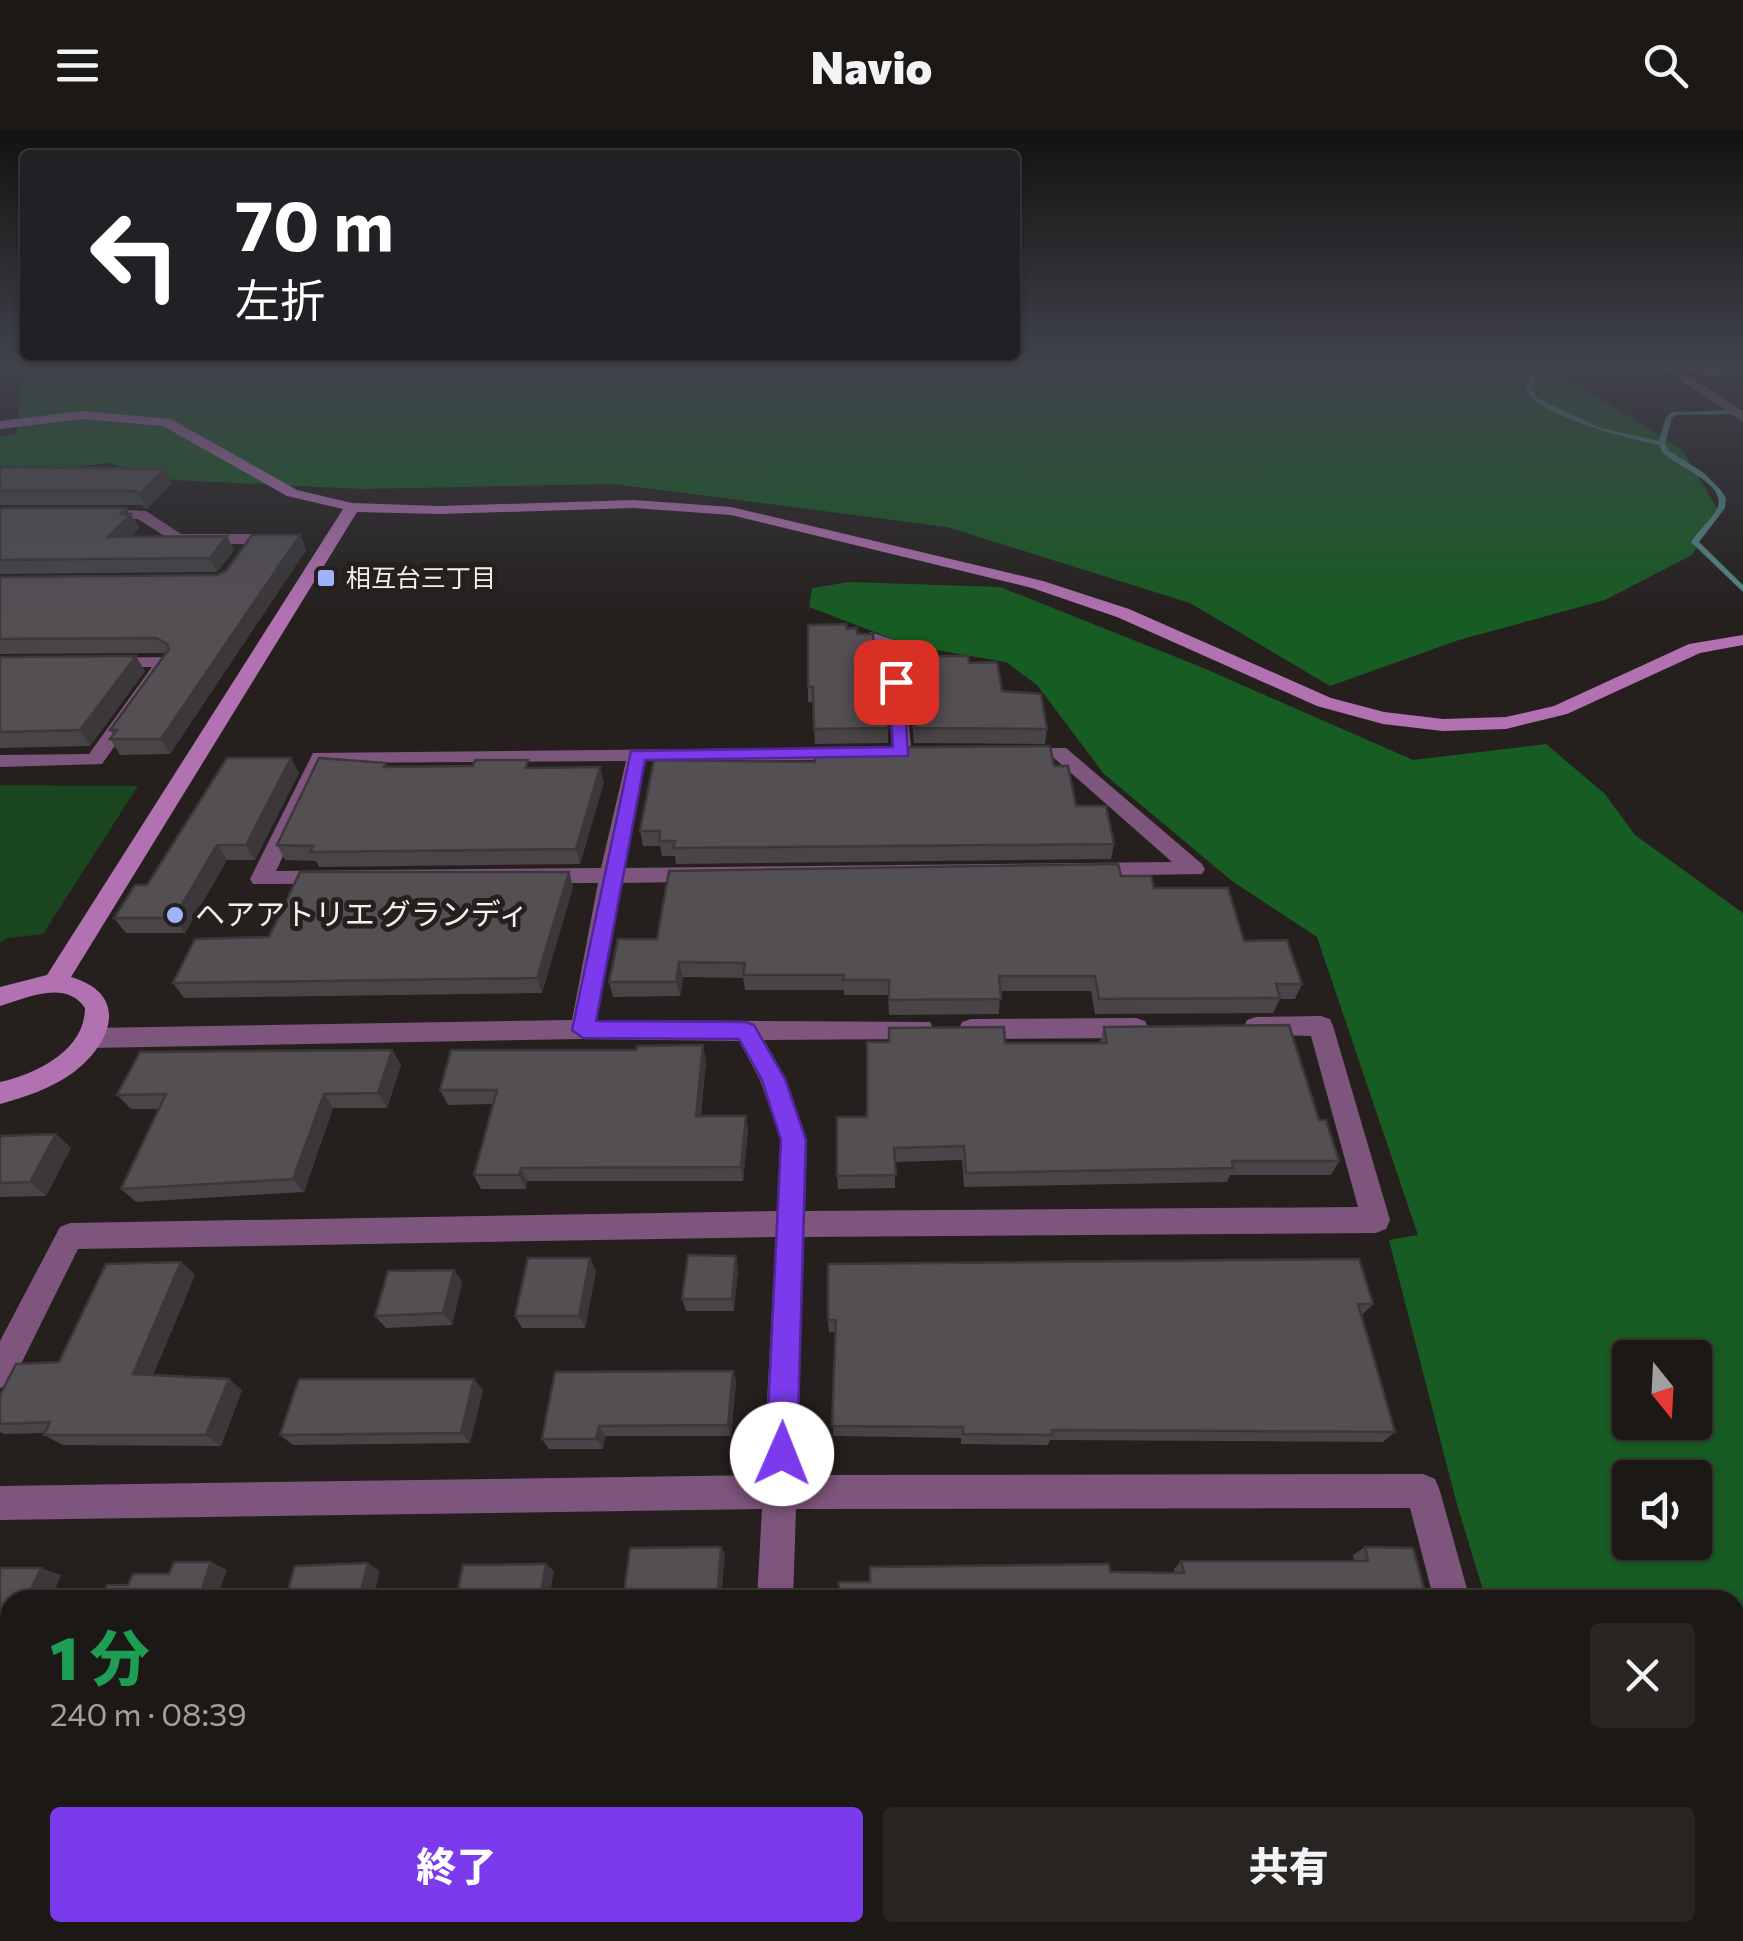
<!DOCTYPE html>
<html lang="ja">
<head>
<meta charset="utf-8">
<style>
	body { margin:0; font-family:Commissioner,"Noto Sans JP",sans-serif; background:#292523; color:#f1f3f6; height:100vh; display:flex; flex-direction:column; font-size:38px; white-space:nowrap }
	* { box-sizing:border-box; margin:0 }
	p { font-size:32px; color:#a0a0a1 }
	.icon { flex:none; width:55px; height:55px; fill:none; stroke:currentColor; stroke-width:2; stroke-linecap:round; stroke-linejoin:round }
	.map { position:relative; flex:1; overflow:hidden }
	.drawer { position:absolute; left:0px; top:1460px; width:1745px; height:352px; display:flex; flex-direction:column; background:#1c1816; border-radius:30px 30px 0 0; box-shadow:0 2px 8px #0004,0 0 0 2px #3a3735 }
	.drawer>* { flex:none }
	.hud { position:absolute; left:20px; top:20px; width:1000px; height:210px; border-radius:10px; box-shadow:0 2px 8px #0004,0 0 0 2px #3a3735; background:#202124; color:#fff; overflow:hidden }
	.needle { width:65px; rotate:162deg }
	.controls { position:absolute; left:1612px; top:1210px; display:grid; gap:20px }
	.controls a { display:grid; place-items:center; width:100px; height:100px; border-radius:10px; background:#1c1816; box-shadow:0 2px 8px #0004,0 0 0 2px #3a3735; font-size:50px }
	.pin { position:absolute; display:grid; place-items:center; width:85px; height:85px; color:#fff; margin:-42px; border-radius:20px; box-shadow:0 5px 15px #0006 }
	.me { position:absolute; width:110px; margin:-55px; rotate:1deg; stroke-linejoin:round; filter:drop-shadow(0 0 8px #0008) }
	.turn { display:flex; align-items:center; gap:35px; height:210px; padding:0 50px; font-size:45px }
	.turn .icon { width:130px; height:130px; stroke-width:2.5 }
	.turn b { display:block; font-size:70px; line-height:85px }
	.round { display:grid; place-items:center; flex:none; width:105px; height:105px; border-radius:10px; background:#292523 }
	.overview { display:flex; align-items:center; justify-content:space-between; height:170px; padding:0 50px }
	h1 { font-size:60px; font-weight:800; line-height:75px; color:#1e9e55 }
	.primary-button { display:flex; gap:20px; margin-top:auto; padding:20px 50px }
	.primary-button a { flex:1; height:115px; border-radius:10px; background:#7c3aed; color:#fff; font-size:40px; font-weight:800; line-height:115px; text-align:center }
	.primary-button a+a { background:#292523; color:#f1f3f6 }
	header { display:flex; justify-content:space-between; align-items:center; height:130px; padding:0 50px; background:#1c1816; font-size:45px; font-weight:800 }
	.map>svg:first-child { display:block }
	.green { fill:#19461f }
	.forest { fill:#175c22; fill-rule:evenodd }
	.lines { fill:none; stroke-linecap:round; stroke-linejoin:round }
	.stream { fill:#54888b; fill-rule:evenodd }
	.lane { fill:#7e567d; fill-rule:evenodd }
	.street { fill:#7e567d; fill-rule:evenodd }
	.secondary { fill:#b272b2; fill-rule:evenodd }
	.wall { fill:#484447 }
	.shaded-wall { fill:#3b373a }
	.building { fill:#544f53; stroke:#3b373a; stroke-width:2.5 }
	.route { fill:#7c3aed; stroke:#51269a; stroke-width:2.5 }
	.poi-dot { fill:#9fb3fd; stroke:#25201e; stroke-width:4 }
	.labels { text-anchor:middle; stroke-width:10; stroke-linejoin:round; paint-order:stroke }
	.far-poi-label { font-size:25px; fill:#f3f0ee; stroke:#25201e; text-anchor:start }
	.poi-label { font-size:30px; fill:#f3f0ee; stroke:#25201e; text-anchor:start }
</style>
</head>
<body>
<header><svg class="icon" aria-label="menu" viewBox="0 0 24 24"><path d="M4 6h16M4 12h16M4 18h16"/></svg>Navio<svg class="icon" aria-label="search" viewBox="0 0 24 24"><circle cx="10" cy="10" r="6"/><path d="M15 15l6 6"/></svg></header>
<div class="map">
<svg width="1743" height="1811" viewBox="0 0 1743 1811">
	<rect width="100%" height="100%" fill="#25201e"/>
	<path class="green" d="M0 655 138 656 43 804 8 808 0 813Z"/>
	<g class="forest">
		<path d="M23 234H1545L1682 320 1718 380 1692 425 1605 470 1459 510 1330 556 1190 473 947 397 614 354 363 359 174 350 108 333 0 345V307L17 304Z"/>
		<path d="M849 452 1000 457 1201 537 1413 630 1546 614 1605 664 1635 705 1743 783V1811H1592L1589 1803 1735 1802V1470H1486L1456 1371 1389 1110 1418 1105 1317 807 1232 751 1104 644 1037 555 1006 532 911 516 809 477 812 458ZM1630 1228H1695V1292H1630ZM1630 1348H1695V1412H1630Z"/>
	</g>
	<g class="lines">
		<path class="stream" d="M1539 234H1545L1537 244 1532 260 1537 268 1601 298 1659 311 1666 287 1672 282 1743 280V284L1676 285 1672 288 1665 314 1669 321 1704 343 1720 359 1726 368 1725 378 1699 412 1743 455V462L1691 412C1698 400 1711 391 1717 379 1729 354 1675 336 1663 323 1661 321 1661 318 1659 315 1628 308 1541 288 1526 260L1531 244Z"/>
		<path class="lane" d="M1667 234 1743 237V245L1706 246Z"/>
		<g class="street">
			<path d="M1657 234H1671L1743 282V292Z"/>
			<path d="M96 379 146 381 181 404H254L262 409 254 414H177L138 389 91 387 88 384Z"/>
			<path d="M871 502 952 530 943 535 902 523 911 617 1066 618 1202 734 1205 739 1202 744 620 753 597 890 930 892 933 899 930 906 921 909 764 910 786 949 807 1010 805 1081 1358 1077 1311 906 1247 904 1244 897 1247 890 1256 887 1321 886 1330 889 1333 896 1390 1090 1386 1099 1376 1103 804 1107 797 1345 1423 1344 1435 1349 1440 1361 1470 1470H1434L1410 1378 796 1379 793 1470H757L762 1379 0 1390V1356L763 1345 776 1107 78 1119 11 1254 0 1258V1211L60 1097 70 1093 777 1081 781 1010 760 950 739 911 583 909 90 918 81 915 77 908 81 901 90 898 572 890 598 753 253 754 250 749 313 623 892 617 884 517 862 507ZM1054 628 1172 732 623 738 646 631ZM626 631 601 738 276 741 327 633Z"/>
			<path d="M165 527 174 532 102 634 0 637V625L89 624 152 537H105L99 536V528Z"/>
			<path d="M1136 888 1145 891 1148 898 1145 905 1136 908 971 909 962 906 959 899 962 892 971 889Z"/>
			<rect x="0" y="1735" width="10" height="42"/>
			<rect x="739" y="1802" width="42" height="9"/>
		</g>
		<path class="secondary" d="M82 281 171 289 297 360 352 373 439 376 634 370 731 377 1043 451 1129 479 1331 568 1384 582 1443 589 1506 587 1554 576 1689 514 1743 505V515L1700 523 1567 584 1506 599 1443 601 1383 594 1317 576 1117 487 1032 458 731 385 634 378 439 384 357 382 71 847C129 864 113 912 74 942 52 958 26 967 0 974V952C37 944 85 920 85 878 66 849 26 868 0 876V857L47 845 343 379 287 366 163 296 82 289 0 299V291Z"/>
	</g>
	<g class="wall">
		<path d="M0 337 165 339 172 353 147 379 141 375H0Z"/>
		<path d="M0 378 131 384 139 398 130 407 227 406 234 420 217 442 0 444Z"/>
		<path d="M300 405 306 420 170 624 120 625 110 609 113 605 110 600 165 523 0 524V447L217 445Z"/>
		<path d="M847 499 857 504 874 526 888 598V613L815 614 813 572H808V557Z"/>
		<path d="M908 526 969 533 1047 599 1045 614 914 613 908 541Z"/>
		<path d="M0 527 145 541 90 616 0 618Z"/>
		<path d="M291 628 299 643 255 730H227L185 803H126L114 788 147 755Z"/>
		<path d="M1054 636 1076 676 1114 714 1111 729 676 734 675 726H662L660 716H643L640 701Z"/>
		<path d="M387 637 530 638 604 652 580 734 319 737 316 731 285 730 277 715Z"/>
		<path d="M569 742 573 757 542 863 184 868 173 853 269 807Z"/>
		<path d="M1121 746 1154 758 1244 811 1302 854 1295 869H1280L1273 883 1095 884 1091 861H1000L999 884 889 885 888 865H844V860H745L743 848 683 847 680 866 613 867 609 852 657 809Z"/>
		<path d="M1104 897 1319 990 1339 1031 1331 1045H1230L1227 1052 964 1057 962 1030 895 1032V1058L838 1059 837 1046 867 987 1005 913H1100Z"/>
		<path d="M392 920 401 935 387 978H333L304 1062 136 1072 121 1059 159 979H131L117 965Z"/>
		<path d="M706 930 701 986H746L748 1000 743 1051H527L526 1059H481L474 1045 493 974 448 975 440 960Z"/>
		<path d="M56 1004 71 1018 46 1066 0 1067V1006Z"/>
		<path d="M590 1128 596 1141 585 1198H522L515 1186Z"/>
		<path d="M181 1132 195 1145 153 1245 242 1260 221 1316 63 1315 44 1305 45 1303 5 1304 0 1302V1265L59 1232Z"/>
		<path d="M738 1138 734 1181H686L682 1169Z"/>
		<path d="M454 1140 462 1152 452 1195 386 1198 375 1186Z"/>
		<path d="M1373 1174 1361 1186 1395 1302 1383 1312 1050 1310 1048 1315 961 1314V1308L833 1306 835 1202H829L828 1190Z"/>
		<path d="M733 1241 736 1252 731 1306H605L603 1319H549L542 1309Z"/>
		<path d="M483 1260 470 1313 293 1315 280 1305Z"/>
		<path d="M1365 1417 1427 1470 870 1452 1110 1442 1175 1443 1174 1439 1181 1431H1354L1353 1425Z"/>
		<path d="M0 1438 61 1445 50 1470H10V1517H0Z"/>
	</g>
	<g class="shaded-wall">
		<path d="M165 339 172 353 147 379 140 364Z"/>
		<path d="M126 378 139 398 117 422 108 407 121 384Z"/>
		<path d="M300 405 306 420 170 624 161 609Z"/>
		<path d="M227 406 234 420 217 442 210 428Z"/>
		<path d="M136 526 145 541 90 616 80 600Z"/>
		<path d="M291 628 299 643 255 730 246 715Z"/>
		<path d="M600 637 604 652 580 734 576 719Z"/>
		<path d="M217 715 227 730 185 803 174 788Z"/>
		<path d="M569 742 573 757 542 863 537 848Z"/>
		<path d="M679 832 683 847 680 866 676 852Z"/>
		<path d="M703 915 706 930 699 1000 696 986Z"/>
		<path d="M392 920 401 935 387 978 378 963Z"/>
		<path d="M324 964 333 978 304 1062 293 1049Z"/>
		<path d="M746 986 748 1000 743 1051 741 1037Z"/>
		<path d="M56 1004 71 1018 46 1066 30 1052Z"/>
		<path d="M521 1038 527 1051 526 1059 519 1045Z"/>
		<path d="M736 1126 738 1138 734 1181 732 1169Z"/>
		<path d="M590 1128 596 1141 585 1198 579 1186Z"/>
		<path d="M181 1132 195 1145 149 1255 133 1244Z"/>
		<path d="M454 1140 462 1152 452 1195 443 1183Z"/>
		<path d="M733 1241 736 1252 731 1306 728 1295Z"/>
		<path d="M229 1249 242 1260 221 1316 206 1305Z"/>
		<path d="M474 1249 483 1260 470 1313 461 1303Z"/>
		<path d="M599 1296 605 1306 603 1319 596 1309Z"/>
		<path d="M721 1417 725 1425 721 1470H717Z"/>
		<path d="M211 1432 227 1440 216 1470H198Z"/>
		<path d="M368 1433 380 1441 373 1470H359Z"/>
		<path d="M546 1434 554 1441 549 1470H540Z"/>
		<path d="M41 1438 61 1445 50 1470H26Z"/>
	</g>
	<g class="building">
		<path d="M0 337 165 339 140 364 134 361H0Z"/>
		<path d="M0 378H126L121 384H131L108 407 227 406 210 428 0 430Z"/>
		<path d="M252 405H300L161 609H110L117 600H110L169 519 167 514 156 508 0 509V447L217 445 226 441Z"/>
		<path d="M846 494 847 499 857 498V504H873L874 526H882L888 598 814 599 813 557H808V495Z"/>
		<path d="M136 526 80 600 0 602V527Z"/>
		<path d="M908 526H968L969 533 997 532 1002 561 1041 564 1047 599 915 598Z"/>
		<path d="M1050 616 1054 636H1068L1076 676H1106L1114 714 673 718 675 711H659L660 701H640L654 630 815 632V618Z"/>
		<path d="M227 628H291L246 715H217L174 788H114L135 755H147Z"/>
		<path d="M319 628 386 633 384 637 473 636 475 630H528L526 638 600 637 576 719 310 722 313 716 277 715Z"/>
		<path d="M1118 734 1121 746H1151L1154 758H1228L1244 811 1287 810 1302 854H1276L1280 868 1099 869 1095 846H999L1001 869 889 870V850H843L844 845H743L745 833 679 832 676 852H609L618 809H657L669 741Z"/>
		<path d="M300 742H569L537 848 173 853 195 809 269 807Z"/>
		<path d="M1289 895 1319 990H1326L1339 1031H1232L1233 1038 966 1043 964 1016 894 1018 896 1045 837 1046V987H867V912H889V898L1004 897 1005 913H1107L1104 897Z"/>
		<path d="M703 915 696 986H746L741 1037 521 1038 519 1045H474L497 960H440L451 920H636L637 916Z"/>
		<path d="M392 920 378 963 324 964 293 1049 121 1059 166 964 117 965 140 922Z"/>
		<path d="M56 1004 30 1052 0 1053V1006Z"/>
		<path d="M688 1125 736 1126 732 1169H682Z"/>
		<path d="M528 1128H590L579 1186H515Z"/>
		<path d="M1359 1129 1373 1174H1358L1395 1302 1052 1300V1305L963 1304V1297L832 1296 836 1190H828V1134Z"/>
		<path d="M181 1132 133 1244 229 1249 206 1305H44L50 1292 0 1294V1265L16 1234 59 1232 106 1134Z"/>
		<path d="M454 1140 443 1183 375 1186 388 1141Z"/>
		<path d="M733 1241 728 1295 599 1296 596 1309H542L555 1242Z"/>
		<path d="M299 1249H474L461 1303 280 1305Z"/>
		<path d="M721 1417 717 1470H623L630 1418Z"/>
		<path d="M1365 1417 1413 1418 1427 1470H839V1452H870V1437L1109 1434 1110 1442 1184 1443 1181 1431H1368Z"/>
		<path d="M174 1432H211L198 1470H101L107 1455H128L133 1444H169Z"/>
		<path d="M368 1433 359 1470H285L295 1436Z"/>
		<path d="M546 1434 540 1470H456L463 1435Z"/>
		<path d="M0 1438H41L26 1470H10V1505L7 1511H0Z"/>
		<path d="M0 1601H10V1669L7 1677H0Z"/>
	</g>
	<linearGradient id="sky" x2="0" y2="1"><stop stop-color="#141210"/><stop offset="0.48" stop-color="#40424c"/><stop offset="1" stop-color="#40424c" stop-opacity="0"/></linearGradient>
	<rect width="1743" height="487" fill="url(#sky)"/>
	<path class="route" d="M896 547 904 552 908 626 645 630 596 891 746 892 754 895 785 949 806 1010 797 1324 792 1335 782 1339 771 1335 766 1324 781 1010 762 950 739 909 583 908 572 900 631 621 893 617 888 552Z"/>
	<g class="poi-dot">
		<rect x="316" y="438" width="20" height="20" rx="5"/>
		<circle cx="175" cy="785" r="10"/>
	</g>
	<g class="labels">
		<g class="far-poi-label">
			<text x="346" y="457">相互台三丁目</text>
		</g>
		<g class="poi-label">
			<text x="195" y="795">ヘアアトリエ グランディ</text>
		</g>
	</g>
</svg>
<div class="controls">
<a><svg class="needle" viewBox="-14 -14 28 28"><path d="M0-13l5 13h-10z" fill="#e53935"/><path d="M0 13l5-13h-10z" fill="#a0a0a1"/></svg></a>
<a><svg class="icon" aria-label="sound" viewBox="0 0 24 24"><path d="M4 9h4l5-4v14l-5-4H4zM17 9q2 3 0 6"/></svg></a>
</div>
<div class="pin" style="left:896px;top:552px;background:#d93025"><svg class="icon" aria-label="arrive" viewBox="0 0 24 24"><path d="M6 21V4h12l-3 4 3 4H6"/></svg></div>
<svg class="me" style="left:782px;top:1324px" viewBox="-20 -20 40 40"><circle r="19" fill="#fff"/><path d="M0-13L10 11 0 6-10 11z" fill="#7c3aed"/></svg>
<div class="hud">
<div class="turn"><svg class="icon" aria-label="left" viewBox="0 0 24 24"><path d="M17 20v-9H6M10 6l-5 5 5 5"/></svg><div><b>70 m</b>左折</div></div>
</div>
<section class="drawer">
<div class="overview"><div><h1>1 分</h1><p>240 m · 08:39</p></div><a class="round"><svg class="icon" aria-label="close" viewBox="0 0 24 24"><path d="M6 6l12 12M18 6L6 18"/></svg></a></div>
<div class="primary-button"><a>終了</a><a>共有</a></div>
</section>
</div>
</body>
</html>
